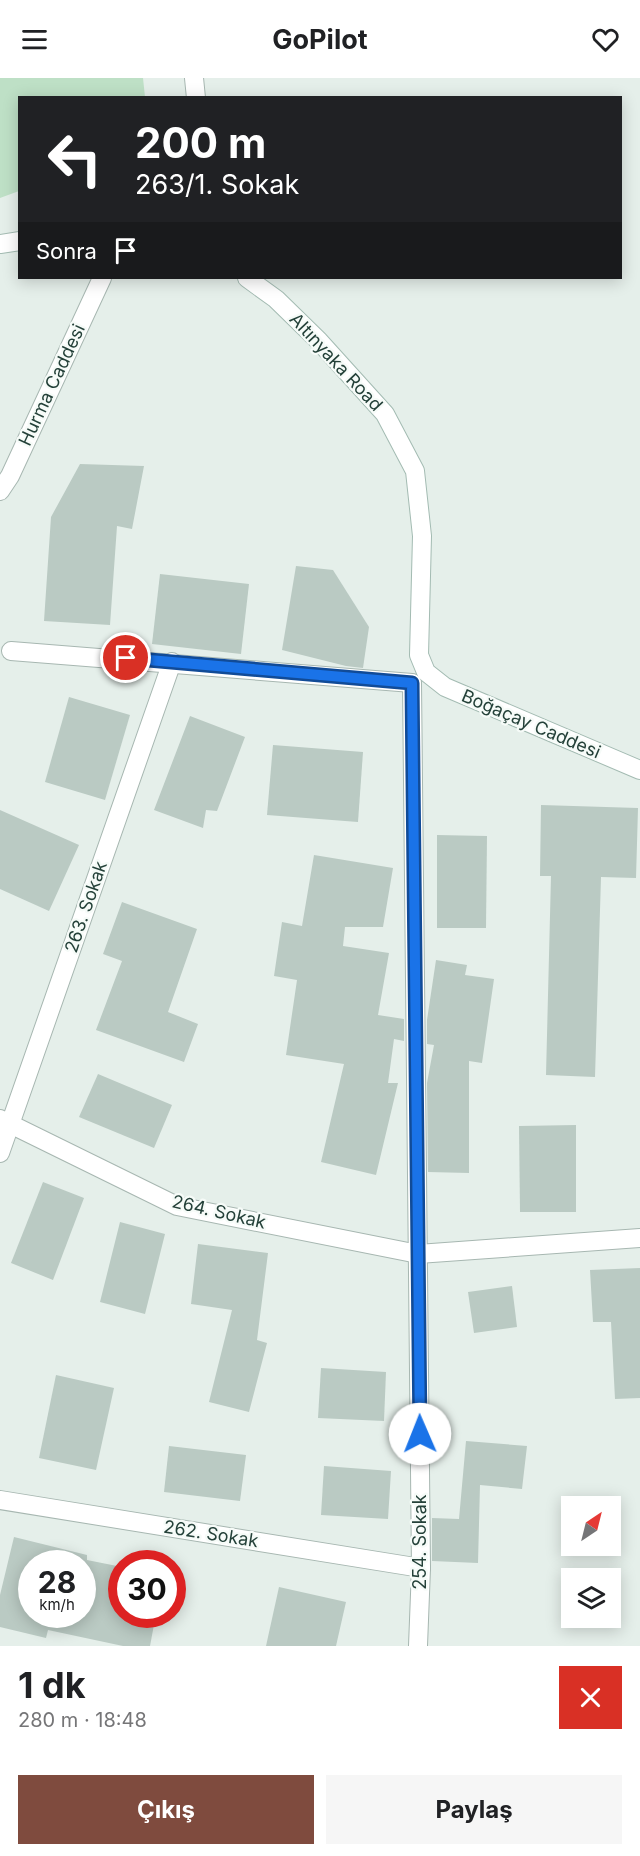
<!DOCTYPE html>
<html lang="tr">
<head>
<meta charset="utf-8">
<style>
	body { margin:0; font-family:Inter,sans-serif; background:#f6f6f6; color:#202124; height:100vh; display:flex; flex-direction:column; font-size:22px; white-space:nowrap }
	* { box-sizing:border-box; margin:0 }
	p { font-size:20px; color:#757577 }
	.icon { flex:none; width:33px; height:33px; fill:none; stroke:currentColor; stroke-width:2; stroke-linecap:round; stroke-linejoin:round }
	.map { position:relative; height:1568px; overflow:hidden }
	.panel { display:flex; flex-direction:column; background:#fff; flex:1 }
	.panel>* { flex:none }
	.guide { position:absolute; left:18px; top:18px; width:604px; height:183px; border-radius:0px; box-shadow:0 3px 15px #0003; background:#202124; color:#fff; overflow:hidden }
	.needle { width:39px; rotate:35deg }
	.buttons { position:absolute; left:561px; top:1418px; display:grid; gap:12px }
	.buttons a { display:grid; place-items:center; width:60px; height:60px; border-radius:0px; background:#fff; box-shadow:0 3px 15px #0003; font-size:30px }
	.speed { position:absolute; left:18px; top:1472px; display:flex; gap:12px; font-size:30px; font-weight:700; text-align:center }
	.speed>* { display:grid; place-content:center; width:78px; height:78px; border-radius:50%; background:#fff; box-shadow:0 3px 15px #0003; line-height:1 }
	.speed small { font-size:15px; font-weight:400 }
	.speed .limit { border:9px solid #d22; background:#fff; color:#111 }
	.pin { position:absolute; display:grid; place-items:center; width:51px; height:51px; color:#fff; margin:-26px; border:3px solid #fff; border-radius:50%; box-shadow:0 2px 6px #0007 }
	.me { position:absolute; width:66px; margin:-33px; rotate:359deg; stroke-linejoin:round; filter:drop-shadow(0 0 4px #0008) }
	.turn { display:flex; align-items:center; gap:21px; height:126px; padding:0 18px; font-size:27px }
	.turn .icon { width:78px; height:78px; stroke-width:2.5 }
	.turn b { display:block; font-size:42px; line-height:51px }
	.then { display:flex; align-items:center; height:57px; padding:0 18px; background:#0003; gap:12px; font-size:22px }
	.round { display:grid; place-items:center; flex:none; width:63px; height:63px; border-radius:0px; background:#f6f6f6 }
	.head { display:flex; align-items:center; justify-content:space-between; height:102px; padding:0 18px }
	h1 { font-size:36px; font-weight:700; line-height:45px }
	.primary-button { display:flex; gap:12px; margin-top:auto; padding:12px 18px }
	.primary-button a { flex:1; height:69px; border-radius:0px; background:#7f4b3e; color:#fff; font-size:24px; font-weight:700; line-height:69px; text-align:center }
	.primary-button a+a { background:#f6f6f6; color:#202124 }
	header { display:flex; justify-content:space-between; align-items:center; height:78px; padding:0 18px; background:#fff; font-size:27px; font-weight:700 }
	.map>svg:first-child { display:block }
	.green { fill:#bee0c6 }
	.building { fill:#bacac3; fill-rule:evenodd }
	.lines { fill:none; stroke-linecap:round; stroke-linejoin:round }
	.minor-casing { stroke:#a7b7b1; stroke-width:20 }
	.tertiary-casing { stroke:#a7b7b1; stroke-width:20 }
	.secondary-casing { stroke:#a3bbb2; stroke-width:20 }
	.minor { stroke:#fff; stroke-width:18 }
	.tertiary { stroke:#fff; stroke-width:18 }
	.secondary { stroke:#fff; stroke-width:18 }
	.route-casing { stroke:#114b97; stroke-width:15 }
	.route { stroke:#1a73e8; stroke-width:10 }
	.labels { text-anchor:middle; stroke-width:4.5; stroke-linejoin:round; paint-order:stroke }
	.street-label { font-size:18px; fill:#244139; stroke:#f6fbf8 }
</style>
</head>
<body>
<header><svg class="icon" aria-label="menu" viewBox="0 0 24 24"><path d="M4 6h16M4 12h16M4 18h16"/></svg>GoPilot<svg class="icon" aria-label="heart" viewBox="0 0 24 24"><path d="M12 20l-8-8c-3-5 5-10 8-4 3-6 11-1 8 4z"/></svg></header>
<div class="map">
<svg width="640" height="1568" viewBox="0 0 640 1568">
	<rect width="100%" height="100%" fill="#e5efea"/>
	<path class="green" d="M0 0H143L145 19 20 20 19 113 0 120Z"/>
	<g class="building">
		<path d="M80 386 144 388 132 451 117 448 110 547 44 543 51 439Z"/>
		<path d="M296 488 333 492 369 549 363 590 346 588 282 572Z"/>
		<path d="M160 496 249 506 241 576 152 566Z"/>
		<path d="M69 619 130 637 105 722 45 704Z"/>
		<path d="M190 638 245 659 217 733 206 732 203 750 154 732Z"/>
		<path d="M273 667 363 674 358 744 267 737Z"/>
		<path d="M541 727 638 730 636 800 601 799 595 999 546 997 551 798H540Z"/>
		<path d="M0 732 79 767 49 833 0 811Z"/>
		<path d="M437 757 487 758 486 850H437Z"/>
		<path d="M314 777 393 790 383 849H345L343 868 389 875 378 937 404 941V963L394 961 388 1005H398L376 1097 321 1084 344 986 286 977 297 902 274 898 282 844 302 848Z"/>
		<path d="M122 824 197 851 168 934 198 946 184 984 96 952 122 883 103 876Z"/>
		<path d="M436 882 467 887 465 897 494 901 482 985 469 983V1095L428 1094 427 1005 434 967 427 966V942Z"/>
		<path d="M98 996 172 1027 154 1070 79 1039Z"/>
		<path d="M576 1047V1134H520L519 1048Z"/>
		<path d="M43 1104 84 1120 53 1202 11 1185Z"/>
		<path d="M120 1144 165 1156 145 1236 100 1224Z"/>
		<path d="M198 1166 268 1175 257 1262 267 1265 249 1334 209 1324 232 1232 191 1226Z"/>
		<path d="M640 1190V1320L615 1321 611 1244H593L590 1192Z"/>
		<path d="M512 1208 517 1249 474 1255 468 1214Z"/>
		<path d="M321 1290 386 1294 384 1343 318 1340Z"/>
		<path d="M56 1297 114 1310 96 1392 39 1380Z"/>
		<path d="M466 1363 527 1368 522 1411 480 1407 478 1485 432 1483V1440L459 1441Z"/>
		<path d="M169 1368 246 1377 240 1423 164 1414Z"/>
		<path d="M324 1388 391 1393 388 1441 321 1437Z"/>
		<path d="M14 1459 87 1477V1482L122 1489V1536H156L150 1568H123L48 1552 46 1560 0 1549V1517ZM32 1485H82V1536H32Z"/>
		<path d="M279 1509 346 1524 336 1568H266Z"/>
	</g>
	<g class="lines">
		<defs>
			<g id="minor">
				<path d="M0 413 10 398 102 200"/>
				<path d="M11 573 412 605"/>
				<path d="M412 605 421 1490 418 1568"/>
				<path d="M0 1041 177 1128 418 1176 640 1160"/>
				<path d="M0 1075 172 584"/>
				<path d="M0 1422 421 1490"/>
			</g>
			<path id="tertiary" d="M194 0 196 20"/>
			<g id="secondary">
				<path d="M0 166 20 163"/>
				<path d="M247 200 276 221 319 263 385 336 415 393 422 458 419 577 426 594 445 609 640 692"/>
			</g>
		</defs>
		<use href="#minor" class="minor-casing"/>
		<use href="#tertiary" class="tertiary-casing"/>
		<use href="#secondary" class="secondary-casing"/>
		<use href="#minor" class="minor"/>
		<use href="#tertiary" class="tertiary"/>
		<use href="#secondary" class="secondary"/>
	</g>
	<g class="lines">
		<defs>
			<path id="route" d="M126 580 412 605 420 1356"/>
		</defs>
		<use href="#route" class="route-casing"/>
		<use href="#route" class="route"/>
	</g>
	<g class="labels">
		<g class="street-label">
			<text transform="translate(336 284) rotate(47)" y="6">Altınyaka Road</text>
			<text transform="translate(52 307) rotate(-65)" y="6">Hurma Caddesi</text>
			<text transform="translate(531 646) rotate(23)" y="6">Boğaçay Caddesi</text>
			<text transform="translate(86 829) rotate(-71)" y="6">263. Sokak</text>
			<text transform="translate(219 1134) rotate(13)" y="6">264. Sokak</text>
			<text transform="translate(211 1456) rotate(9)" y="6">262. Sokak</text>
			<text transform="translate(420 1464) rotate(-90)" y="6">254. Sokak</text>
		</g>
	</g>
</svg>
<div class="buttons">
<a><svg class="needle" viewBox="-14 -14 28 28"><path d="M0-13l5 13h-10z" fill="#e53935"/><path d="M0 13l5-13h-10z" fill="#757577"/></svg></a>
<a><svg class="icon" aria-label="layers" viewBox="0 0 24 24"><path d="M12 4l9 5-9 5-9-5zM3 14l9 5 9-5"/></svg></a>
</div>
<div class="speed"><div>28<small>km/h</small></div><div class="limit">30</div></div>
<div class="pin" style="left:126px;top:580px;background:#d93025"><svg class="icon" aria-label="arrive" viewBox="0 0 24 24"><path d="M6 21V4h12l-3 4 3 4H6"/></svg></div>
<svg class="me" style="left:420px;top:1356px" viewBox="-20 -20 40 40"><circle r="19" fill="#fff"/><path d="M0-13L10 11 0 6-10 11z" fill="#1a73e8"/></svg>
<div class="guide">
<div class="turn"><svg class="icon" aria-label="left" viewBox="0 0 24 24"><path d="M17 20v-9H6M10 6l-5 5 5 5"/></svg><div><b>200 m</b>263/1. Sokak</div></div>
<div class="then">Sonra<svg class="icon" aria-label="arrive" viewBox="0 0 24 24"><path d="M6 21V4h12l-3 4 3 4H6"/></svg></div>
</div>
</div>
<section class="panel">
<div class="head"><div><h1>1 dk</h1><p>280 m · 18:48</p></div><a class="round" style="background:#d93025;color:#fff"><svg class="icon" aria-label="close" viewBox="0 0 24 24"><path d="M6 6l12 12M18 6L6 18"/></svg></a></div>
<div class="primary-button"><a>Çıkış</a><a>Paylaş</a></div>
</section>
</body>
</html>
